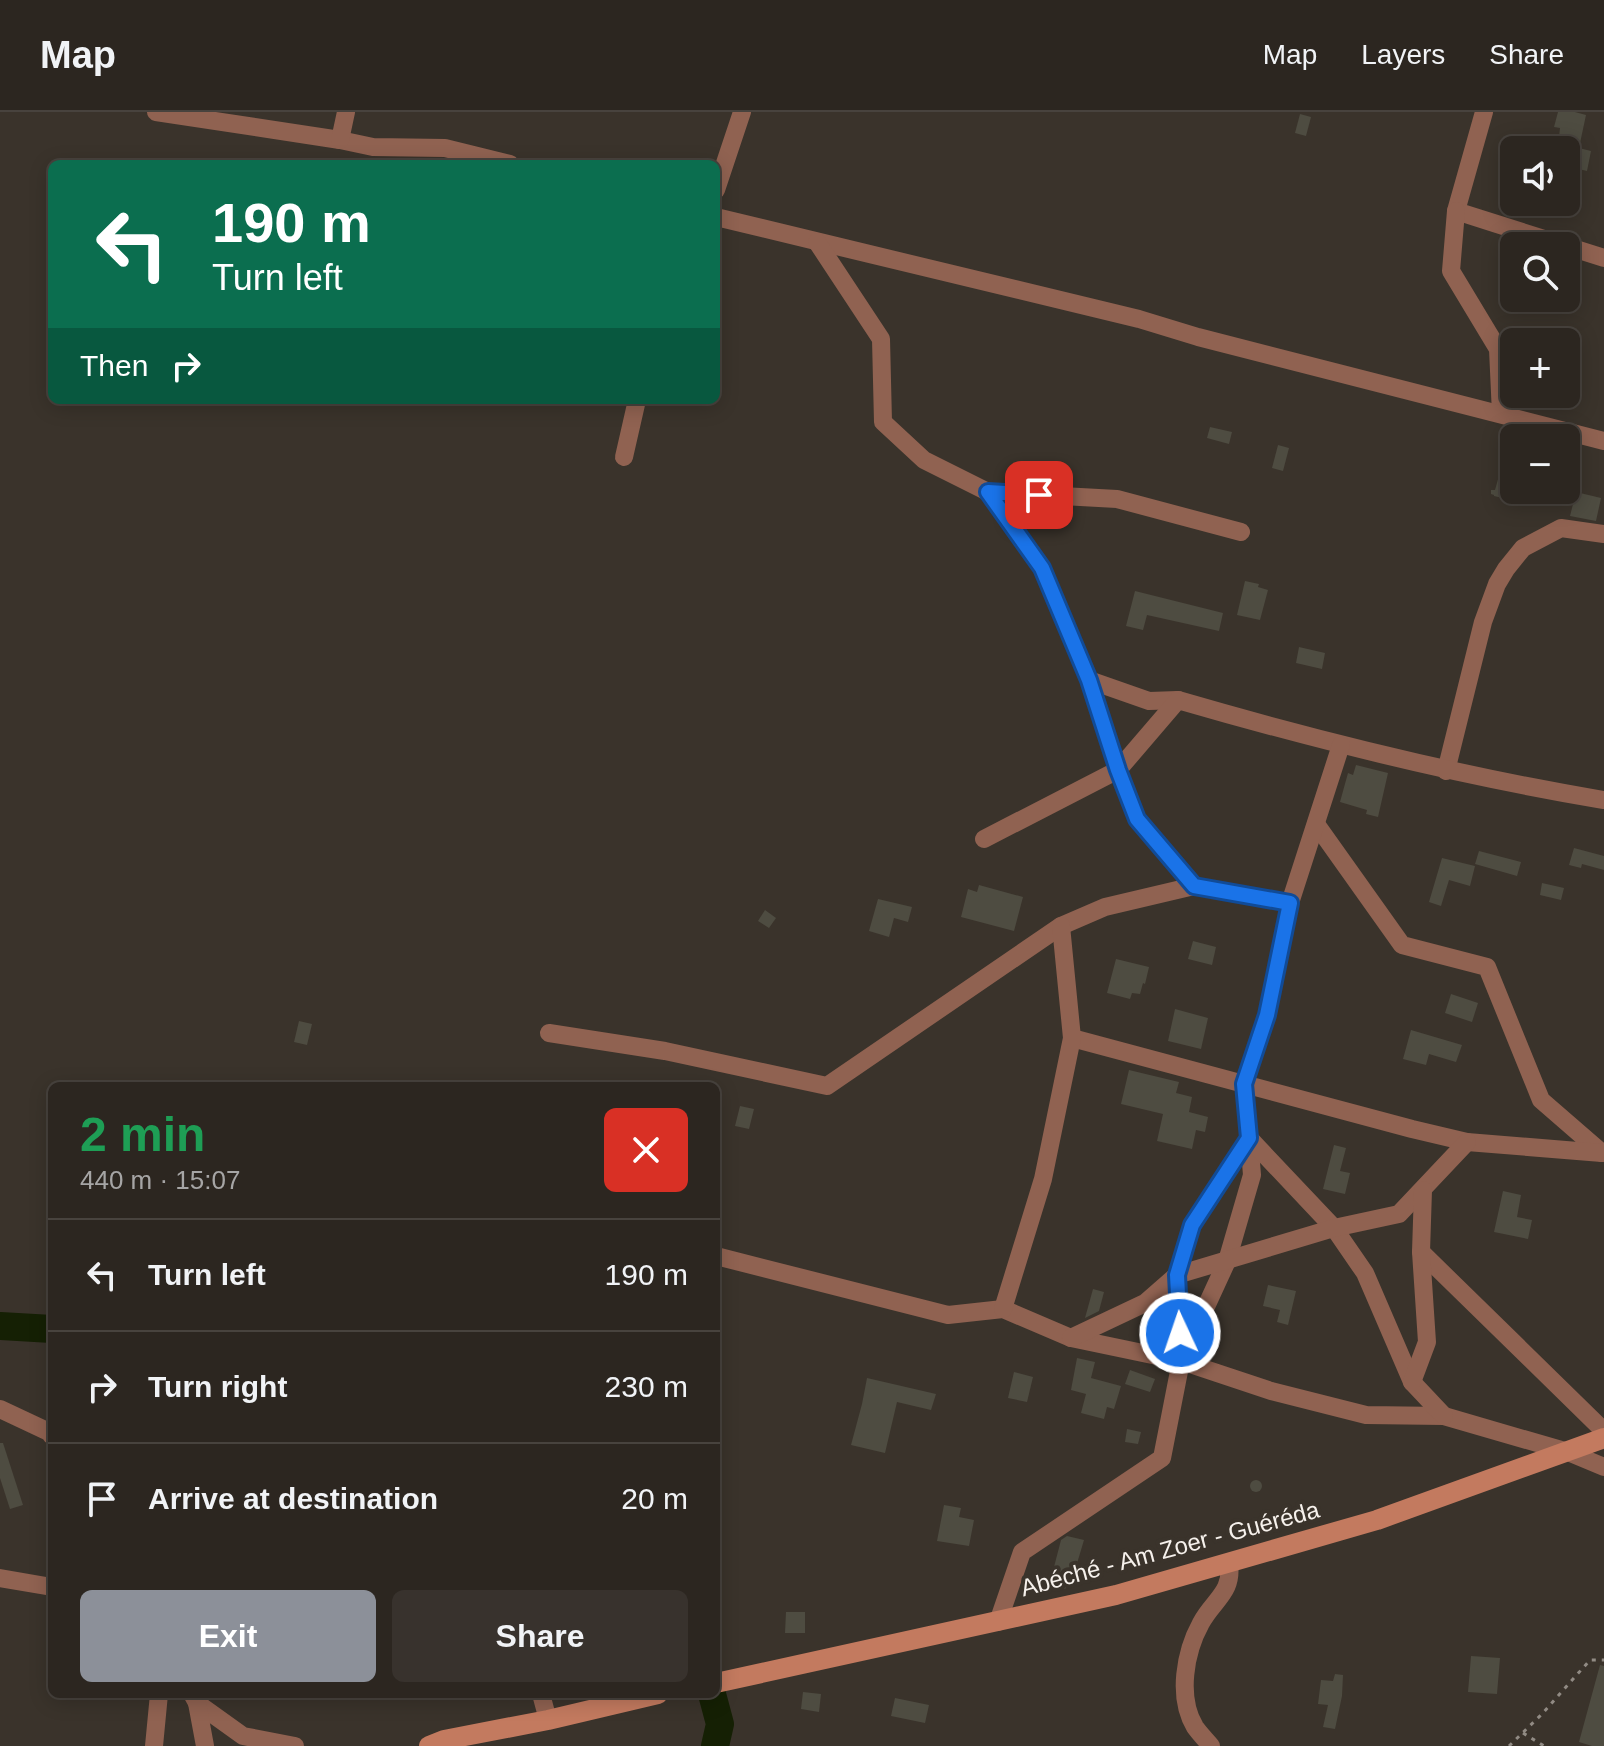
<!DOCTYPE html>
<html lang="en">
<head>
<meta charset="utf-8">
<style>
	body { margin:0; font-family:Helvetica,sans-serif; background:#38322d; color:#f1f3f6; height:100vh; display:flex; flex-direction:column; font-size:30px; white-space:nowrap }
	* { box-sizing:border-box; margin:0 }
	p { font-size:26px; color:#a6a5a5 }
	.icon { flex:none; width:44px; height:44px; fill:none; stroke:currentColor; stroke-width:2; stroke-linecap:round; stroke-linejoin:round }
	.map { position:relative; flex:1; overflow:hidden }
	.panel { position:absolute; left:48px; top:970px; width:672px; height:616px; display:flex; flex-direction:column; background:#2c2620; border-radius:12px; box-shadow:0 4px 20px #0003,0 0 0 2px #48433e }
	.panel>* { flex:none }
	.top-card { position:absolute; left:48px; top:48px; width:672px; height:244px; border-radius:12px; box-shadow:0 4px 20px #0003,0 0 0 2px #48433e; background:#0b6e4f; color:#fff; overflow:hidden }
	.tools { position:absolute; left:1500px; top:24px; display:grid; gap:16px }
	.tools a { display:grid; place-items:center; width:80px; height:80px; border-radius:12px; background:#2c2620; box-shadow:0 4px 20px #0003,0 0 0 2px #48433e; font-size:40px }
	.pin { position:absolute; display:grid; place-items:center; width:68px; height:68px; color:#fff; margin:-34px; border-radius:16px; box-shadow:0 4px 12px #0006 }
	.me { position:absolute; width:88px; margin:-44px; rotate:357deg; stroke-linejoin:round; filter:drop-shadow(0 0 6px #0008) }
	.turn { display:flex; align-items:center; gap:28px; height:168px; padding:0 32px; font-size:36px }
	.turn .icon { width:104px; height:104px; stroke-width:2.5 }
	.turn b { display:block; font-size:56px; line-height:68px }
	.then { display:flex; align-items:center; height:76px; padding:0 32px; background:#0003; gap:16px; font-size:30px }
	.round { display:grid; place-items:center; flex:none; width:84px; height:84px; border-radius:12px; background:#38322d }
	.headline { display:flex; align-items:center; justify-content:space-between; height:136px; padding:0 32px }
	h1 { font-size:48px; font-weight:700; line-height:60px; color:#1e9e55 }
	.action { display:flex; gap:16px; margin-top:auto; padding:16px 32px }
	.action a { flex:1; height:92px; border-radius:12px; background:#8c9099; color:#fff; font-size:32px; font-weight:700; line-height:92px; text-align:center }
	.action a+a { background:#38322d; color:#f1f3f6 }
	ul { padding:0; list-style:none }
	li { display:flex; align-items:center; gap:24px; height:112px; padding:0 32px; border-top:2px solid #48433e }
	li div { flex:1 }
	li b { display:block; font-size:30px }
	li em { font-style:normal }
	header { display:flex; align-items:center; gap:48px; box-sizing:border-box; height:112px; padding:0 40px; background:#2c2620; border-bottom:2px solid #48433e }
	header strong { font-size:38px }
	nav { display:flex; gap:44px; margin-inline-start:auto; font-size:28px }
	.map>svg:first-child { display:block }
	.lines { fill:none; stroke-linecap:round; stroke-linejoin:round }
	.river { stroke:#152004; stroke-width:28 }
	.building { fill:#4e4c41 }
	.path { stroke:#918b84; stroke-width:3; stroke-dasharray:4 6; stroke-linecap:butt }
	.street { stroke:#906251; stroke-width:18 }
	.secondary { stroke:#c37a5f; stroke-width:20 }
	.route-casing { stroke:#114b97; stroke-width:20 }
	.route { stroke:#1a73e8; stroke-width:14 }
	.labels { text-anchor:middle; stroke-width:8; stroke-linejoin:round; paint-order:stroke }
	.street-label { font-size:24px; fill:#f6f1ec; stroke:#3a332b }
</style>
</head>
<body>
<header>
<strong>Map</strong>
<nav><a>Map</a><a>Layers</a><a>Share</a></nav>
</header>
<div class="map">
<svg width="1604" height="1634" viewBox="0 0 1604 1634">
	<rect width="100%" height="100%" fill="#3a332b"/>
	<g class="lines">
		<g class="river">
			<path d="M0 1214 52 1217"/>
			<path d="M712 1582 720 1612 715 1634"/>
		</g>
	</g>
	<g class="building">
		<path d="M1558 0H1575L1586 3 1579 36 1591 39 1587 59 1566 54V26L1559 25 1560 16 1554 15Z"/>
		<path d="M1300 2 1311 5 1306 24 1295 21Z"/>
		<path d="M1534 217 1547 219 1545 230H1531Z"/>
		<path d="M1210 315 1232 320 1229 332 1207 326Z"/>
		<path d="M1509 328H1514V378H1530L1527 392 1494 384V383L1491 382V378H1495Z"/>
		<path d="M1278 333 1289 336 1283 359 1272 356Z"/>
		<path d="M1576 380 1601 386 1596 409 1570 404Z"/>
		<path d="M1245 469 1259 472 1258 475 1268 478 1260 508 1237 503Z"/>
		<path d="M1135 479 1223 501 1219 519 1147 503 1143 518 1126 514Z"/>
		<path d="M1299 535 1325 541 1322 557 1296 551Z"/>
		<path d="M1356 653 1388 661 1378 705 1366 702 1367 698 1340 690 1348 661 1353 663Z"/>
		<path d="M1574 736 1604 744V758L1582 752 1581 756 1569 753Z"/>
		<path d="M1479 739 1521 750 1517 764 1475 752Z"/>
		<path d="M1442 746 1475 754 1470 774 1449 768 1441 794 1429 790Z"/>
		<path d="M1542 771 1564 776 1561 788 1540 783Z"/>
		<path d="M979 773 1023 785 1014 819 961 805 968 777 977 780Z"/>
		<path d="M878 787 912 795 908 810 894 806 889 825 869 819Z"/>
		<path d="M765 798 776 806 769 816 758 809Z"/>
		<path d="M1193 829 1216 835 1212 853 1188 847Z"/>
		<path d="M1116 847 1149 855 1145 872 1143 871 1140 882 1132 881 1130 887 1107 881Z"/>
		<path d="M1451 882 1478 891 1472 910 1445 901Z"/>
		<path d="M1175 897 1208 906 1201 937 1168 929Z"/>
		<path d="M299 909 312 912 307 933 294 930Z"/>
		<path d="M1411 918 1462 933 1456 950 1429 942 1426 953 1403 947Z"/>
		<path d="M1129 958 1179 970 1176 981 1192 985 1189 1000 1208 1005 1205 1020 1196 1018 1192 1037 1157 1029 1163 1002 1121 992Z"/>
		<path d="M740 994 754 997 749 1017 735 1014Z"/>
		<path d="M1334 1033 1346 1036 1340 1059 1350 1061 1345 1082 1323 1077Z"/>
		<path d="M1503 1079 1521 1083 1517 1105 1532 1108 1528 1127 1494 1120Z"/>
		<path d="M1268 1173 1296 1179 1288 1213 1277 1210 1280 1198 1263 1194Z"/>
		<path d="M1093 1177 1104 1180 1099 1199 1085 1206Z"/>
		<path d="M1077 1246 1095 1250 1091 1266 1121 1274 1114 1297 1107 1295 1104 1307 1081 1301 1086 1282 1071 1278Z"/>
		<path d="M1130 1258 1155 1267 1150 1280 1125 1272Z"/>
		<path d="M1014 1260 1033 1265 1027 1290 1008 1286Z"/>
		<path d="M867 1266 936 1282 931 1298 897 1290 885 1341 851 1333 862 1292Z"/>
		<path d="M1127 1317 1141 1320 1138 1332 1125 1330Z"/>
		<path d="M0 1331H3L23 1393 10 1397 0 1366Z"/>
		<circle cx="1256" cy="1374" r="6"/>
		<path d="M944 1393 961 1396 959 1405 974 1408 969 1434 937 1429Z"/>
		<path d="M1067 1424 1084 1428 1070 1475 1060 1478 1054 1455 1061 1428Z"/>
		<path d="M786 1500H805V1521H785Z"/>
		<path d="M1471 1544 1500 1546 1497 1582 1468 1580Z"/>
		<path d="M1600 1553 1604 1554V1634H1592L1579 1630Z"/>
		<path d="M1335 1562 1343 1563 1342 1584 1335 1617 1323 1615 1328 1593 1318 1592 1321 1568 1333 1569Z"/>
		<path d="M803 1580 821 1582 819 1600 801 1597Z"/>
		<path d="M895 1586 929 1593 925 1611 891 1604Z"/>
	</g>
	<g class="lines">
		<g class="path">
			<path d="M1523 1621 1544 1634"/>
			<path d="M1509 1634 1542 1602 1590 1548H1604"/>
		</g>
		<g class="street">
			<path d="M156 0 340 28 373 35 445 36 510 52"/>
			<path d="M1484 0 1456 99 1604 146"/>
			<path d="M340 28 346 0"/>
			<path d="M716 78 742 0"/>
			<path d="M1456 99 1451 159 1498 237 1501 302"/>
			<path d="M716 105 1139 207 1198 225 1604 329"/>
			<path d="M817 130 881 227 883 310 924 348 988 380 1042 456 1089 568 1149 589 1178 588"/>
			<path d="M624 345 637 288"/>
			<path d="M988 380 1117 387 1241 420"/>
			<path d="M1089 568 1118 658 1137 707 1194 774 1290 791"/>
			<path d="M1446 659 1483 510 1497 472 1506 457 1523 436 1561 416 1604 422"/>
			<path d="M1316 712 1402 833 1487 855 1541 988 1602 1041"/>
			<path d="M984 727 1118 658 1178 588C1319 629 1460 664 1604 688"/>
			<path d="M549 921 665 939 827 974 1061 814 1105 795 1194 774"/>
			<path d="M1072 926 1412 1017 1467 1030 1602 1041"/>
			<path d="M1249 1026 1252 1063 1227 1149 1181 1249 1271 1279 1366 1303 1444 1304 1568 1340 1604 1355"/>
			<path d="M1249 1026 1334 1116 1365 1161 1412 1270 1444 1304"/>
			<path d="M1421 1140 1604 1319"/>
			<path d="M716 1144 948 1203 1003 1197 1071 1226 1181 1249"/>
			<path d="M1003 1197 1043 1067 1072 926 1061 814"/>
			<path d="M1071 1226 1145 1191 1177 1163 1334 1116 1399 1102 1467 1030"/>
			<path d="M1412 1270 1427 1230 1421 1140 1423 1078"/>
			<path d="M0 1297 49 1320 52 1324"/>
			<path d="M0 1466 52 1475"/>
			<path d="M998 1510 1022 1440 1162 1346 1181 1249 1177 1163 1192 1113 1249 1026 1244 972 1267 903 1290 791 1341 633"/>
			<path d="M192 1582 197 1591 243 1624 295 1634"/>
			<path d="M541 1582 548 1608"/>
			<path d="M197 1591 205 1634"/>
			<path d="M154 1634 159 1582"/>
			<path d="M1211 1634C1206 1628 1200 1622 1195 1615 1177 1585 1185 1540 1201 1511 1214 1487 1233 1481 1229 1451"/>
		</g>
		<g class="secondary">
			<path d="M716 1571 1116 1483 1377 1408 1604 1326"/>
			<path d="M429 1634 444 1628 548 1608 658 1582"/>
		</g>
	</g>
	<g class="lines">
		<defs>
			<path id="route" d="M1039 383 988 380 1042 456 1089 568 1118 658 1137 707 1194 774 1290 791 1267 903 1244 972 1249 1026 1192 1113 1177 1163 1180 1221"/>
		</defs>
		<use href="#route" class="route-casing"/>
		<use href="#route" class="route"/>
	</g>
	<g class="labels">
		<g class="street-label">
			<text transform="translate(1170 1437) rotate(-15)" y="8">Abéché - Am Zoer - Guéréda</text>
		</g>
	</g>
</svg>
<div class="tools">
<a><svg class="icon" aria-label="sound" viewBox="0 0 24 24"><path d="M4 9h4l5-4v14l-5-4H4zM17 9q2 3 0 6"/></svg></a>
<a><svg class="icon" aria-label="search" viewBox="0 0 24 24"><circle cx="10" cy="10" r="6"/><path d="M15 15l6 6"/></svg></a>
<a>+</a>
<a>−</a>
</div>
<div class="pin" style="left:1039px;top:383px;background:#d93025"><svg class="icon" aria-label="arrive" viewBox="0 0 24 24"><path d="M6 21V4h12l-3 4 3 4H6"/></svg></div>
<svg class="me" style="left:1180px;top:1221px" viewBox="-20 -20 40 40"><circle r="17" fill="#1a73e8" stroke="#fff" stroke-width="3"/><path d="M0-11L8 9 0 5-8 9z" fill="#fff"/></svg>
<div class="top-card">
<div class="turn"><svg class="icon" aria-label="left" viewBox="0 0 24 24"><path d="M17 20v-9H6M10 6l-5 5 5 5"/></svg><div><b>190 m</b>Turn left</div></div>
<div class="then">Then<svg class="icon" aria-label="right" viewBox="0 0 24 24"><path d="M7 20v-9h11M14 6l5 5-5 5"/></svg></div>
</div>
<section class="panel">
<div class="headline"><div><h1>2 min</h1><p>440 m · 15:07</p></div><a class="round" style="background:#d93025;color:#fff"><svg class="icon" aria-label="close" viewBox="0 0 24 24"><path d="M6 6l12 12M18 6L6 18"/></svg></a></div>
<ul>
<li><svg class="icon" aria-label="left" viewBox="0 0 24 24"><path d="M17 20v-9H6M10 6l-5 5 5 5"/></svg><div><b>Turn left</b></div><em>190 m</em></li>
<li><svg class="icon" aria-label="right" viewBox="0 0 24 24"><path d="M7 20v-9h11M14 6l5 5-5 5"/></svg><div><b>Turn right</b></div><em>230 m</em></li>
<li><svg class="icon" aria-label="arrive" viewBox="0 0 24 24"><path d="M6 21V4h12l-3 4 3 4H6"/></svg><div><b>Arrive at destination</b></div><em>20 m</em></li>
</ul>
<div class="action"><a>Exit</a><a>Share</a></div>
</section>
</div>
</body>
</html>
